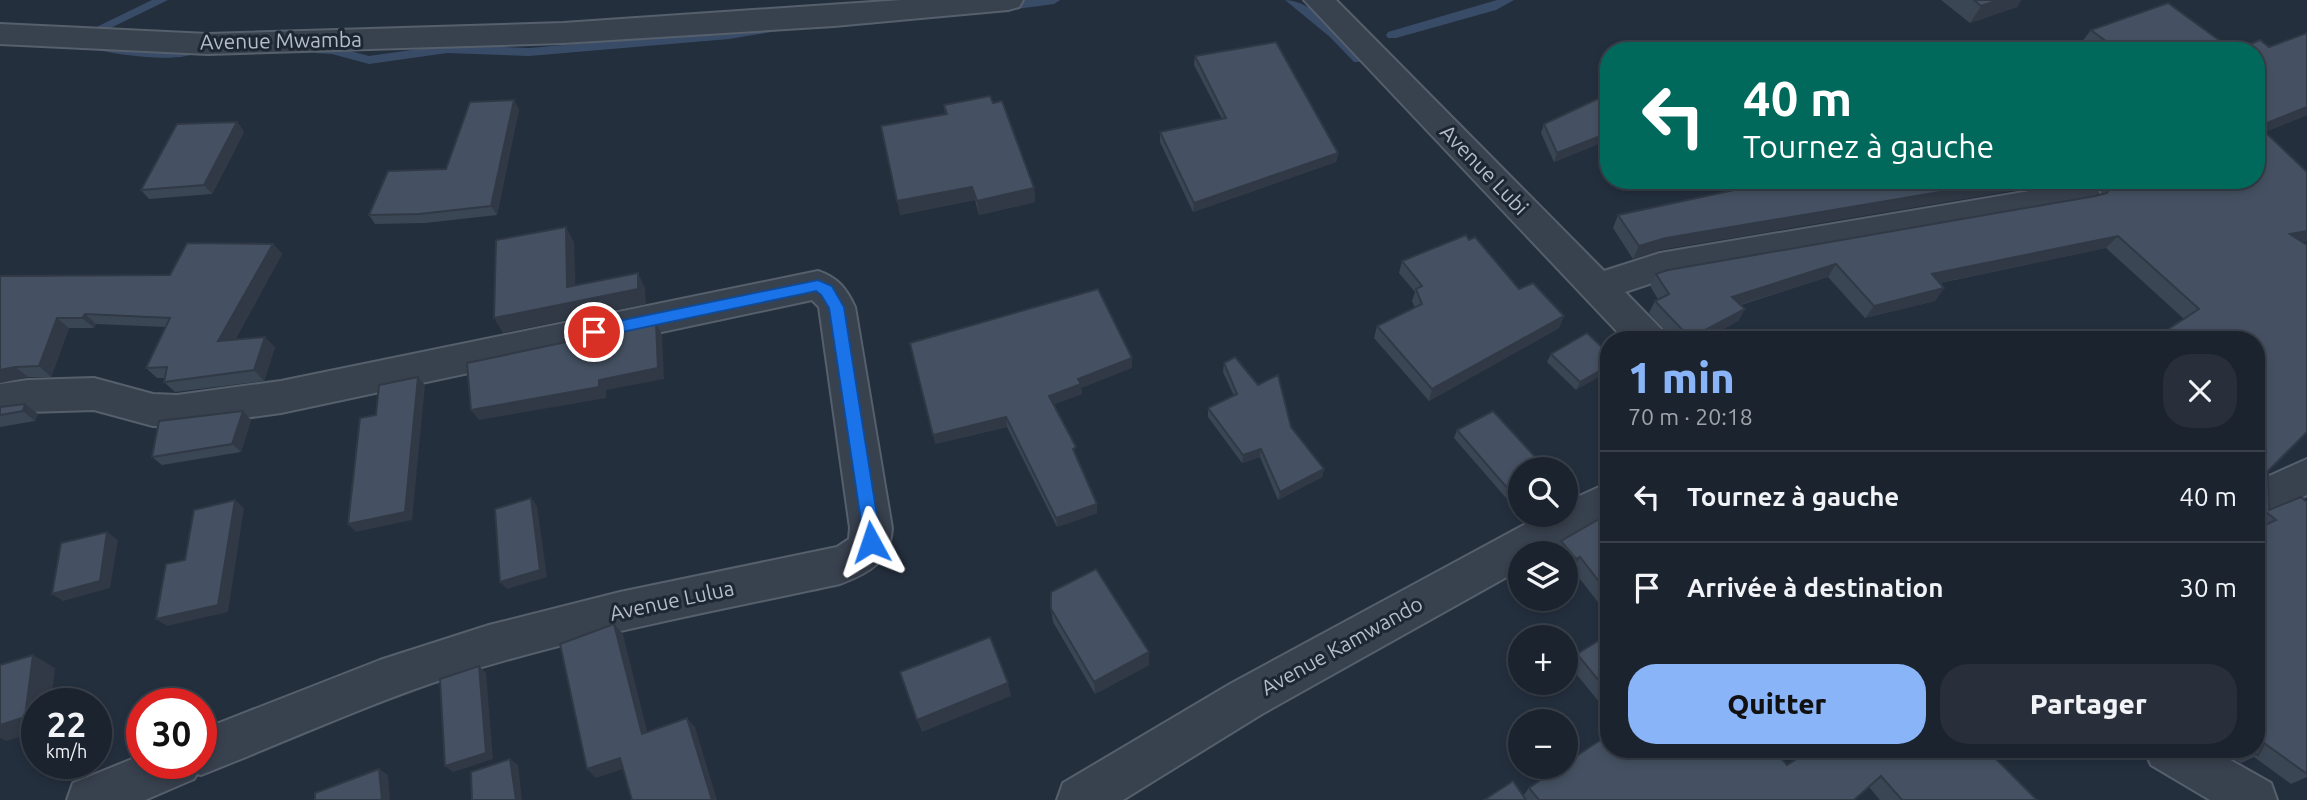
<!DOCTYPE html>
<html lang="fr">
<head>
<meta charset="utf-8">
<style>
	body { margin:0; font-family:Ubuntu,sans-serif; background:#282f3a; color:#f1f3f6; height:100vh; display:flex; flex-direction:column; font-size:26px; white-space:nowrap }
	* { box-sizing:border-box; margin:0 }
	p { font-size:23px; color:#a0a4aa }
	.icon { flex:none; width:38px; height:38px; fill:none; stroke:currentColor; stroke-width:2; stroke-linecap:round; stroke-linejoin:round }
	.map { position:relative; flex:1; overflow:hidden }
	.details { position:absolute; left:1600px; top:331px; width:665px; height:427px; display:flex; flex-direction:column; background:#1b232e; border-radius:28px; box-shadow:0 4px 10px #0003,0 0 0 2px #39404a }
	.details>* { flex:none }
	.hud { position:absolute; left:1600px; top:42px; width:665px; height:147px; border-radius:28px; box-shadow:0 4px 10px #0003,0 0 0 2px #39404a; background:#00695c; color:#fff; overflow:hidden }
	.fabs { position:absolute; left:1508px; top:457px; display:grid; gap:14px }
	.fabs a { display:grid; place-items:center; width:70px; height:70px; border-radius:50%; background:#1b232e; box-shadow:0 4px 10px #0003,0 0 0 2px #39404a; font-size:35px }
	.speed { position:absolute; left:21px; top:688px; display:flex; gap:14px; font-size:35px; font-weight:700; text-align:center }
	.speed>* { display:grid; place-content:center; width:91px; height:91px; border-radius:50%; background:#1b232e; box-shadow:0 4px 10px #0003,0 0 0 2px #39404a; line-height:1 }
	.speed small { font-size:18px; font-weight:400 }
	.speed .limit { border:10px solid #d22; background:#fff; color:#111 }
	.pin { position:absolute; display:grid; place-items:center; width:60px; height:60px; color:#fff; margin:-30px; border:4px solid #fff; border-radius:50%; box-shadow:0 2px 7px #0007 }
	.me { position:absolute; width:77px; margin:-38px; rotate:355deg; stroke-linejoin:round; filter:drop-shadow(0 0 5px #0008) }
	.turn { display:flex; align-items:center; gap:24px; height:147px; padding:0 28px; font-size:32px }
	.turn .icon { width:91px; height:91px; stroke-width:2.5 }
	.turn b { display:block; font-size:49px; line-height:60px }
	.round { display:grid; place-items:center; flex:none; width:74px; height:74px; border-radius:28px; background:#282f3a }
	.summary { display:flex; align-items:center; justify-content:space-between; height:119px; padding:0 28px }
	h1 { font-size:42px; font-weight:800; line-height:52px; color:#8ab4f8 }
	.primary-button { display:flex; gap:14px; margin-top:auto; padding:14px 28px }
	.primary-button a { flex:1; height:80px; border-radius:28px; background:#8ab4f8; color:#111; font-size:28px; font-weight:800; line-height:80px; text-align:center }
	.primary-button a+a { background:#282f3a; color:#f1f3f6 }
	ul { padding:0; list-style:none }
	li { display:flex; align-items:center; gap:21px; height:91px; padding:0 28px; border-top:2px solid #39404a }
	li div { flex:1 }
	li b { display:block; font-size:26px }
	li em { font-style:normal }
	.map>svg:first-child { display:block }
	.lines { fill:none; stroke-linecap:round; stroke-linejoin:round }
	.stream { fill:#394c67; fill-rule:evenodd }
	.minor-casing { stroke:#565f6c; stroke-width:4 }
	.minor { fill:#38414e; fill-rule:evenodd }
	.wall { fill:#3b4654 }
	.shaded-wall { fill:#303945 }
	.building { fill:#455162; stroke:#303945; stroke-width:2 }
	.route { fill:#1a73e8; stroke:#114b97; stroke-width:2 }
	.labels { text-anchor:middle; stroke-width:6; stroke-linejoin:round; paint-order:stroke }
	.street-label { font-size:21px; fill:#b4bcc9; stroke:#1d2633 }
</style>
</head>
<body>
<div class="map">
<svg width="2307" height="800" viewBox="0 0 2307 800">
	<rect width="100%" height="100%" fill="#242f3e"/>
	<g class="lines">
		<g class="stream">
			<path d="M152 0H168L86 40 82 41 76 37Z"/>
			<path d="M1023 0H1060L1054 4 1000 11 994 7 1000 3Z"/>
			<path d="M1285 0C1312 0 1344 37 1364 56V62H1354L1330 37Z"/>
			<path d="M1497 0H1514L1496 10 1396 38H1388L1386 35 1388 32Z"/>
			<path d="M773 24 779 28 777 31 729 39 529 56 447 53 369 64 332 54 316 53 310 49 316 45 332 46 369 56 447 45 529 48 729 31Z"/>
			<path d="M103 43 150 49 192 47 198 51C184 64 118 55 99 50L97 47Z"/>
		</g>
		<defs>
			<g id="minor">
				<path d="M902 0H1023L1019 7 1008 10 834 26 563 43 208 54 0 44V24L208 34 563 23Z"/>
				<path d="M1304 0H1336L1604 271 1660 253 2083 182 2095 185 2100 194 2095 203 2083 206 1661 280 1625 292 1662 330 1667 340H1625Z"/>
				<path d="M818 271C838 278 846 288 855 307L892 528C890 562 869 573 840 584 710 612 579 636 453 676 367 704 285 742 201 775L197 774 194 779 145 800H67L73 783 142 755V763H201V730L380 660 489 625 620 592 837 547 849 539 850 528 819 307 812 300 281 413 177 427 153 426 94 410 28 412 0 416V384L28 380 94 378 153 394 177 395 281 381Z"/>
				<path d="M2307 459V495L2256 519V482Z"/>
				<path d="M1608 483V520L1550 553H1521V569L1262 714 1123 800H1057L1063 783 1230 684 1544 514H1566V502Z"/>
				<path d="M2144 749H2211L2271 783 2277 800H2210L2151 765Z"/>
			</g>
		</defs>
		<use href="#minor" class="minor-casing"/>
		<use href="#minor" class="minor"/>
	</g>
	<g class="wall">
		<path d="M1941 0H2021L2017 7 1970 23Z"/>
		<path d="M2091 30 2234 51 2269 47 2307 33V115L2265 132 2307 172V241L2302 242 2268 471 2269 510 2307 502V777L2291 784 2254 757 2241 763 2218 749H2256L2257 529 2256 528V340L2184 319 2106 248 1940 283 1944 288 1935 301 1865 318 1828 277 1741 305 1745 309 1738 321 1704 340H1674L1649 313 1655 301 1658 299 1650 286 1656 274 2102 194 2097 184 2085 180H2256V51H2092L2081 43Z"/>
		<path d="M1195 56 1338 153 1336 162 1193 212 1160 142V132L1222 119 1194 65Z"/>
		<path d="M1608 94V140L1554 162 1541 133 1544 124Z"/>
		<path d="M944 105 1034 188 1035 202 979 215 975 200 900 215 945 114Z"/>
		<path d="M519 109 497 215 425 223 375 224 369 215 446 169Z"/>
		<path d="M237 122 244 132 212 194 149 199 141 190Z"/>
		<path d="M1618 215 1660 250 1633 259 1613 228Z"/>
		<path d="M1469 240 1519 289 1564 316 1559 328 1429 401 1374 338 1377 326 1415 308 1412 301 1415 292 1399 273 1402 261Z"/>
		<path d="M273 244 282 254 235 340 275 347 264 381 175 392 164 382 165 378H157L146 368 165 327 96 324 94 328H69L51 377H28L0 383V276L170 275Z"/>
		<path d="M1608 353 1576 390 1547 362 1551 354Z"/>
		<path d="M1224 363 1291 427 1324 469 1322 477 1278 500 1260 457 1242 463 1208 417V408L1234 396 1223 372Z"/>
		<path d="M1132 368 1081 388 1082 394 1054 404 1097 504V513L1057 527 1007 427 935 444Z"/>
		<path d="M25 404 38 414 35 421 0 427V415Z"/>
		<path d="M251 420 241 452 162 465 152 457Z"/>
		<path d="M1457 430 1521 469V514H1538L1526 521 1454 438Z"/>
		<path d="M1608 514V615L1573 570 1569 571 1566 568V553H1554L1561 541Z"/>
		<path d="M1051 609 1149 665 1095 694 1053 622Z"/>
		<path d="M1608 635V713L1569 665 1577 654Z"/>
		<path d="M1812 749 2037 800H1880L1869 787 1854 800H1484L1523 796 1529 788 1787 765Z"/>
	</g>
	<g class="shaded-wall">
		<path d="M1998 0H2021L2017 7 1970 23 1981 6Z"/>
		<path d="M514 100 519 109 497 215 491 206Z"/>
		<path d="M2307 107V115L2256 136 2259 126Z"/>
		<path d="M237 122 244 132 212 194 204 185Z"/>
		<path d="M1608 133V140L1554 162 1557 153Z"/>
		<path d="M1338 153 1336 162 1193 212 1194 203Z"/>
		<path d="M2011 180H2078L1660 250 1633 259 1639 246 1666 238Z"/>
		<path d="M972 187 975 200 900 215 897 201Z"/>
		<path d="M1034 188 1035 202 979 215 977 201Z"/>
		<path d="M566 227 574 242 576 301 567 287Z"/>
		<path d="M2307 231V241L2277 247 2290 234Z"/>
		<path d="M2118 236 2106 248 1923 286 1932 274Z"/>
		<path d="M273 244 282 254 228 352 218 341Z"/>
		<path d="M1836 264 1828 277 1725 309 1732 297Z"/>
		<path d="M638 273 645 288 646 304 503 333 494 318Z"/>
		<path d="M1944 288 1935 301 1865 318 1874 306Z"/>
		<path d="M1745 309 1738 321 1704 340H1690Z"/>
		<path d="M85 314 96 324 94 328 82 318Z"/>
		<path d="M1564 316 1559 328 1429 401 1432 389Z"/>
		<path d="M57 318 69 328 51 377 39 366Z"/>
		<path d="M656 323 662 335 664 379 606 390V398L479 420 471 410 599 380Z"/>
		<path d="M265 337 275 347 264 381 254 370Z"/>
		<path d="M1132 358V368L1081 388 1082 394 1050 406 1049 396 1078 379Z"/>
		<path d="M1608 366V372L1576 390 1580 382Z"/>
		<path d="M15 367 28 377 0 383V370Z"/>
		<path d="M418 377 425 385 412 520 356 532 348 524Z"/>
		<path d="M25 404 38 414 35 421 23 411Z"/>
		<path d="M243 411 251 420 241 452 232 444Z"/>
		<path d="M1006 417 1007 427 935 444 933 435Z"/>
		<path d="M1261 449 1260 457 1242 463 1243 455Z"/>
		<path d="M1324 469 1322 477 1278 500 1280 492Z"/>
		<path d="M531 498 537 506 547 577 507 589 500 582Z"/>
		<path d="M235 500 244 508 228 612 167 626 156 619Z"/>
		<path d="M1097 504V513L1057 527 1056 518Z"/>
		<path d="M1529 514H1538L1526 521Z"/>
		<path d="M107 532 118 540 110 588 63 601 52 594Z"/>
		<path d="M1580 557 1573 570 1569 571 1576 559Z"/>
		<path d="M614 624 623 634 650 743 642 734Z"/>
		<path d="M1149 652V665L1095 694 1094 682Z"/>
		<path d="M33 655 55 668 51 704H37V732L6 741 0 738V725Z"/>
		<path d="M479 666 486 673 493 759 453 772 445 766Z"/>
		<path d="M1008 683 1011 696 922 732 917 720Z"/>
		<path d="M687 718 695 727 717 800H712Z"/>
		<path d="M620 758 629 767 596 778 587 769Z"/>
		<path d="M510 759 518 765 522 800H516Z"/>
		<path d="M379 769 388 775 390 800H382Z"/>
	</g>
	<g class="building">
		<path d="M1974 0H1998L1981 6Z"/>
		<path d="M2168 3 2234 51 2260 40 2269 47 2307 33V107L2259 126 2307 172V231L2290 234 2307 245V432L2268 471 2269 510 2301 497 2307 502V774L2264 743 2258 755 2249 749H2256V529L2276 520 2256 504V340H2152L2199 309 2118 236 1932 274 1944 288 1874 306 1836 264 1732 297 1745 309 1690 338 1655 301 1669 294 1656 274 1668 270 2095 196 2107 193 2113 182 2112 180H2256V51H2119L2091 30Z"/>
		<path d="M1276 42 1338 153 1194 203 1160 132 1226 118 1195 56Z"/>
		<path d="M1608 94V133L1557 153 1544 124Z"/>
		<path d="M990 96 993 103 1002 101 1034 188 977 201 972 187 897 201 881 126 947 114 944 105Z"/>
		<path d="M514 100 491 206 419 214 369 215 388 171 446 169 470 102Z"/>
		<path d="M237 122 204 185 141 190 177 124Z"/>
		<path d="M1788 180H2011L1666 238 1639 246 1618 215 1762 184 1766 188Z"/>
		<path d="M566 227 567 287 638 273V289L494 318 496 240Z"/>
		<path d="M1466 235 1469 240 1475 237 1519 289 1533 283 1564 316 1432 389 1377 326 1422 304 1416 289 1422 286 1402 261Z"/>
		<path d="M187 243 273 244 218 341 265 337 254 370 164 382 167 367 146 368 170 318 85 314 82 318H57L39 366 15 367 0 370V276L170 275Z"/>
		<path d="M1098 289 1132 358 1078 379 1081 384 1049 396 1076 447 1073 449 1097 504 1056 518 1006 417 933 435 910 343Z"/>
		<path d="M656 323 658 368 599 380V387L471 410 467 363Z"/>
		<path d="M1587 333 1608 353V366L1580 382 1551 354Z"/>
		<path d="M1235 357 1258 385 1278 375 1291 427 1324 469 1280 492 1261 449 1243 455 1208 408 1237 394 1224 363Z"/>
		<path d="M418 377 405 512 348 524 360 418 376 415 379 385Z"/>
		<path d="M25 404 23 411 0 415V407Z"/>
		<path d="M243 411 232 444 152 457 159 421Z"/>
		<path d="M1493 411 1546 469H1521V504L1457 430Z"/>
		<path d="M1566 491 1568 493 1567 504H1566Z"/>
		<path d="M531 498 540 570 500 582 495 509Z"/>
		<path d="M235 500 218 605 156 619 166 564 185 560 194 510Z"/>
		<path d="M1608 514V593L1580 557 1576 559 1561 541Z"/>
		<path d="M107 532 100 581 52 594 61 543Z"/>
		<path d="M1096 569 1149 652 1094 682 1051 609V592Z"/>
		<path d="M614 624 642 734 687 718 712 800H632L620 758 587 769 560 644Z"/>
		<path d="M1608 635V692L1577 654Z"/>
		<path d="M990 637 1008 683 917 720 900 672Z"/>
		<path d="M33 655 25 717 0 725V665Z"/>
		<path d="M479 666 486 753 445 766 440 679Z"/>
		<path d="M1608 735V749H1773L1787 765 1812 749H1986L2037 800H1902L1881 776 1854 800H1539L1529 788 1561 766H1566V763Z"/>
		<path d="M510 759 516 800H472L471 772Z"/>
		<path d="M379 769 382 800H315V793Z"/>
		<path d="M1513 781 1526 800H1484Z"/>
	</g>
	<path class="route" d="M818 280 832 286 844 307 879 528 877 548 871 550 865 548 829 308 821 295 816 291 803 294 594 338 586 332 594 326Z"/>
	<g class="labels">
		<g class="street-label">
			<text transform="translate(281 41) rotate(-1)" y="7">Avenue Mwamba</text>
			<text transform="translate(1484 170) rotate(46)" y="7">Avenue Lubi</text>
			<text transform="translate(672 601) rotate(-12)" y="7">Avenue Lulua</text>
			<text transform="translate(1342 646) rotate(-29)" y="7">Avenue Kamwando</text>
		</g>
	</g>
</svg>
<div class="fabs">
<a><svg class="icon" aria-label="search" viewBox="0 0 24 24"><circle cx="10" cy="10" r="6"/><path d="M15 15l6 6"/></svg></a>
<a><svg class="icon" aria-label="layers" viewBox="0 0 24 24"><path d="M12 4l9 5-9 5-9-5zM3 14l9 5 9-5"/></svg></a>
<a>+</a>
<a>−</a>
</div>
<div class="speed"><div>22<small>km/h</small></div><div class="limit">30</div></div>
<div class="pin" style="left:594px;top:332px;background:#d93025"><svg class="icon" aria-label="arrive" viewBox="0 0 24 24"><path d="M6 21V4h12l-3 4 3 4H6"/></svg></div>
<svg class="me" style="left:871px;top:542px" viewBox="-20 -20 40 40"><path d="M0-17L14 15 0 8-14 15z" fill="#1a73e8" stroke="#fff" stroke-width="4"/></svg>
<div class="hud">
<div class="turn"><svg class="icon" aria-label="left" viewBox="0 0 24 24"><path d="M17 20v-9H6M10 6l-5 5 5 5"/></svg><div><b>40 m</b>Tournez à gauche</div></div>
</div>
<section class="details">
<div class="summary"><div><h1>1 min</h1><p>70 m · 20:18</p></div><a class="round"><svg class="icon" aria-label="close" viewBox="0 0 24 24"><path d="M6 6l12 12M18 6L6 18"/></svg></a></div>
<ul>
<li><svg class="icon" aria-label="left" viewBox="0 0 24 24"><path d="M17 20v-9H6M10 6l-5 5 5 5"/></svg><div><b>Tournez à gauche</b></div><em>40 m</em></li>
<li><svg class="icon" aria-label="arrive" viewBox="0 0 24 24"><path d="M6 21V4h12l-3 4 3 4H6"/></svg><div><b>Arrivée à destination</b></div><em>30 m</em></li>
</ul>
<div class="primary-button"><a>Quitter</a><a>Partager</a></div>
</section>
</div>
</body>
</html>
